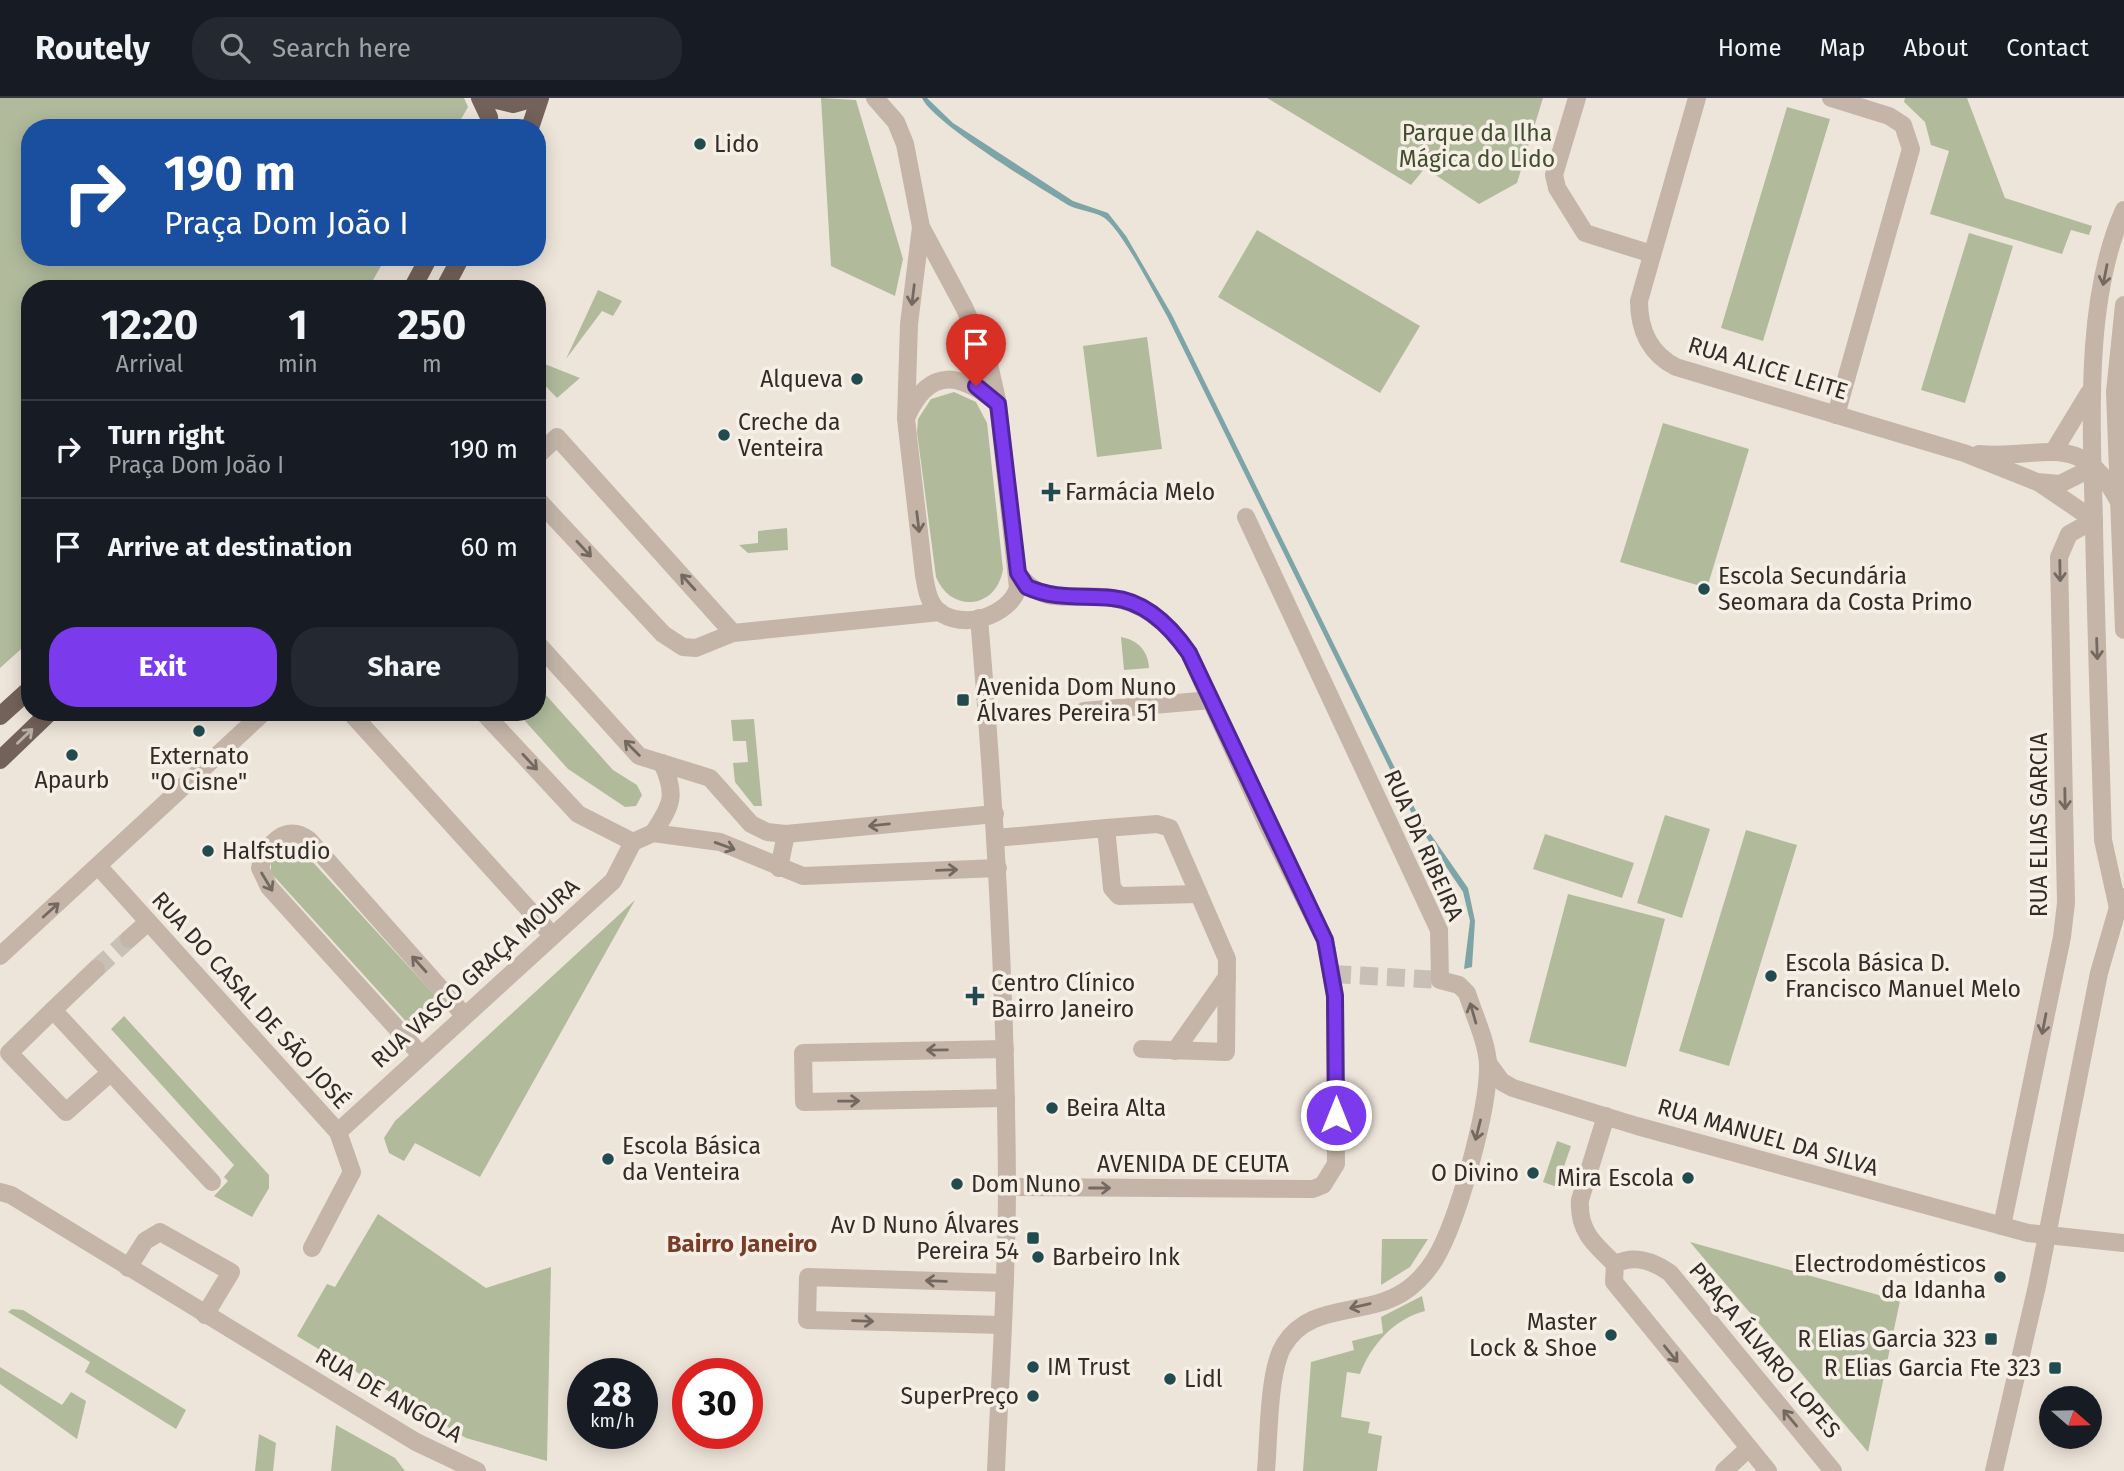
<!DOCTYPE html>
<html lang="en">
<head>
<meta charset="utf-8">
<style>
	body { margin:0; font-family:"Fira Sans",sans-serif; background:#242831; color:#f1f3f6; height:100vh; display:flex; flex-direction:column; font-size:26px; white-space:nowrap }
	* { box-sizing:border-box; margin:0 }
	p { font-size:23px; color:#9ea1a6 }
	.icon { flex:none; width:38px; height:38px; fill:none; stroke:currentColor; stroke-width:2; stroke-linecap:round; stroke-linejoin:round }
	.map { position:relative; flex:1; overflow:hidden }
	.side { position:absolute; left:21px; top:182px; width:525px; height:441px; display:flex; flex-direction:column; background:#171b24; border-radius:28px; box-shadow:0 4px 18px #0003 }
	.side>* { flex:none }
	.hud { position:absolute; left:21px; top:21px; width:525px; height:147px; border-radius:28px; box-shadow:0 4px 18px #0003; background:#1a4fa0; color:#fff; overflow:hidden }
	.needle { width:46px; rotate:110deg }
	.controls { position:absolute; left:2039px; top:1288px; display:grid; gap:14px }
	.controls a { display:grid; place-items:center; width:63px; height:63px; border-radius:50%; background:#171b24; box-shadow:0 4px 18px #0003; font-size:35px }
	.speed { position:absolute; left:567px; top:1260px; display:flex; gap:14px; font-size:35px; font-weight:700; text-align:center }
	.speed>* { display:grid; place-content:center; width:91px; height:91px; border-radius:50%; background:#171b24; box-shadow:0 4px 18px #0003; line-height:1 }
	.speed small { font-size:18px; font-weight:400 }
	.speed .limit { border:10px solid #d22; background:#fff; color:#111 }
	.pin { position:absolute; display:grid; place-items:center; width:60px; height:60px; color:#fff; margin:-72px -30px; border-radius:50% 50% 50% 0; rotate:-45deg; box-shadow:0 0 7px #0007 }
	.pin .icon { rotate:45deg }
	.me { position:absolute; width:77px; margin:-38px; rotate:0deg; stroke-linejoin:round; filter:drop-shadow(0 0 5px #0008) }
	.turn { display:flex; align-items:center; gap:24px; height:147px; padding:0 28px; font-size:32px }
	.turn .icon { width:91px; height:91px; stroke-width:2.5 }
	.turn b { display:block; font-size:49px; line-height:60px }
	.eta { display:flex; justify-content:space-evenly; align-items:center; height:119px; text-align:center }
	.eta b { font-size:42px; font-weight:700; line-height:49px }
	.primary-button { display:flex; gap:14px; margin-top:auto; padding:14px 28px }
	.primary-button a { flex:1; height:80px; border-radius:28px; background:#7c3aed; color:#fff; font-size:28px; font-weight:700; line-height:80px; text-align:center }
	.primary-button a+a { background:#242831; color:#f1f3f6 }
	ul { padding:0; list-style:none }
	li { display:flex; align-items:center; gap:21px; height:98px; padding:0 28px; border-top:2px solid #363941 }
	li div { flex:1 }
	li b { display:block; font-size:26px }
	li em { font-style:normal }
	header { display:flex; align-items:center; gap:42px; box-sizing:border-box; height:98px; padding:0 35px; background:#171b24; border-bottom:2px solid #363941 }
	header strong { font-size:33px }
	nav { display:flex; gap:38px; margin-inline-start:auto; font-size:24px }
	.search { width:490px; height:63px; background:#242831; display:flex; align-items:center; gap:18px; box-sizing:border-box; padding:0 24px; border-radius:28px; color:#9ea1a6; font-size:26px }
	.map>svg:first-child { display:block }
	.green { fill:#b1bb9c }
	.water { fill:#7da5a8 }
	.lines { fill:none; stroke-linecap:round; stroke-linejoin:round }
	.minor-tunnel { stroke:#c8c0b6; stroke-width:18; stroke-dasharray:18 9; stroke-linecap:butt }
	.minor { stroke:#c4b5a8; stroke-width:18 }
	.major { stroke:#73625a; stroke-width:18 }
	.oneway { stroke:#746961 }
	.oneway2 { stroke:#bbb0a7 }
	.route-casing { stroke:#51269a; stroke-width:18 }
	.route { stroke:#7c3aed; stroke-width:12 }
	.poi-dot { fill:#224b4f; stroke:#f6efe6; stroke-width:2.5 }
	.labels { text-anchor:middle; stroke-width:7; stroke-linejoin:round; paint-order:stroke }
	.park-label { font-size:23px; fill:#424e2e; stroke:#f6efe6 }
	.poi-label { font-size:23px; fill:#322b27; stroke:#f6efe6; text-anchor:start }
	.street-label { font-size:23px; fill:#322b27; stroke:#f6efe6 }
	.neighbourhood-label { font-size:24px; font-weight:bold; fill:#783d2a; stroke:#f6efe6 }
</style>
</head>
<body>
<header>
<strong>Routely</strong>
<div class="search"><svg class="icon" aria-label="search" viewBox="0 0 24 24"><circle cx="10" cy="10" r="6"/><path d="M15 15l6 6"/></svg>Search here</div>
<nav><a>Home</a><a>Map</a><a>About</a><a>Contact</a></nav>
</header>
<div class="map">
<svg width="2124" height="1373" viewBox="0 0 2124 1373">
	<rect width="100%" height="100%" fill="#eee5da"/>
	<g class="green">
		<path d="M0 0H464L468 9 456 30H30V159H386L368 191H30V543L0 570Z"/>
		<path d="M821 0 856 2 903 161 895 198 831 168Z"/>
		<path d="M1267 0H1543L1517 85 1479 106 1425 70 1411 87Z"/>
		<path d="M1905 0H1967L2005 100 2092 128 2089 137 2071 132 2062 156 1930 116 1949 53 1931 47 1925 24 1904 4Z"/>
		<path d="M1787 9 1830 21 1763 243 1721 230Z"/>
		<path d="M1257 132 1420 228 1380 295 1218 199Z"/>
		<path d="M1969 135 2013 148 1965 305 1921 292Z"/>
		<path d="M598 192 622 203 613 218 602 213 566 261Z"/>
		<path d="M1147 239 1162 351 1097 359 1083 248Z"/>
		<path d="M537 263 580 280 557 300 537 279Z"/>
		<path d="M954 294 976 304 987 325 1003 471C997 511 951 516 936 479L917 334 918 321 931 301Z"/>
		<path d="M1663 325 1749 351 1707 490 1620 464Z"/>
		<path d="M787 430 788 452 748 455 739 447 758 445V433Z"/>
		<path d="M1121 539C1138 542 1148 553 1149 570L1124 572Z"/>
		<path d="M537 587 613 672 637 687 642 697 636 708 625 709 568 671 517 614H537Z"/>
		<path d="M754 621 762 708H754L735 684 733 665 748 664 746 643H733L731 622Z"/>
		<path d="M1665 717 1710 731 1682 820 1637 805Z"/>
		<path d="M1746 732 1797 747 1729 968 1679 953Z"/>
		<path d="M1545 736 1634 765 1622 800 1533 771Z"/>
		<path d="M285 748 299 749 441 904 412 930 271 775V761Z"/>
		<path d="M1568 796 1665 821 1626 969 1529 944Z"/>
		<path d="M635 802 480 1079 415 1045 404 1063 389 1055 384 1040 395 1023Z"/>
		<path d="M124 918 269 1077V1090L252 1119 214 1098 228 1083 224 1079 234 1067 111 931Z"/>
		<path d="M1557 1043 1571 1048 1557 1089 1543 1084Z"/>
		<path d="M378 1116 486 1190 551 1169 547 1363 466 1340 297 1238 327 1186 335 1189Z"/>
		<path d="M1382 1141H1428L1410 1169 1381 1187Z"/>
		<path d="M1690 1144 1900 1203 1868 1354Z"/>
		<path d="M1422 1198 1425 1213C1394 1221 1371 1247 1360 1276L1347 1274 1341 1319 1370 1324 1368 1335 1382 1338 1377 1373H1303L1311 1264 1354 1252 1352 1243 1383 1235 1381 1219Z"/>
		<path d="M12 1211 23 1212 186 1312 176 1331 85 1274 90 1264 8 1214Z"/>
		<path d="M0 1269 62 1307 71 1294 86 1303 77 1341 0 1286Z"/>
		<path d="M336 1327 395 1360 405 1373H331Z"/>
		<path d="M259 1336 276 1345 273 1373H255Z"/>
	</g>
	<path class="water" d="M922 0H927L953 25 1073 103 1108 115 1126 138 1172 217 1420 721 1468 790 1475 823 1472 869 1464 871 1470 823 1463 794 1416 724 1167 218C1155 197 1121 130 1103 119 1093 113 1079 113 1068 107 1040 90 933 25 922 0Z"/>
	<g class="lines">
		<g class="minor-tunnel">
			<path d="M96 871 129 841"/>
			<path d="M1333 876 1440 882"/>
		</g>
		<g class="minor">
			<path d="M875 0 896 24 905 46 921 129 964 209 988 262 998 306 1018 490C1009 518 963 533 938 513 928 504 926 489 924 477L906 321 909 226 921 129"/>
			<path d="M1577 0 1554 77 1557 90 1585 135 1652 156"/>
			<path d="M1697 0 1639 203C1639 232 1650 256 1676 269L1964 355 2037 384 2060 386 2092 370"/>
			<path d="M1831 0 1889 18 1903 27 1911 51 1836 317"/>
			<path d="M2124 207 2115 294 2124 532"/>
			<path d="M907 318C930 268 961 275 998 306"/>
			<path d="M2055 351 2089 295"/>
			<path d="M1979 356C2042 362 2080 330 2118 402"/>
			<path d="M537 358 557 339 733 535"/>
			<path d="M2041 386 2094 422"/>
			<path d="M537 401 663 536 683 549 696 550 733 535 940 514"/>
			<path d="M1246 419 1439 832 1440 882 1459 887 1467 895C1474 917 1487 944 1488 966 1489 1010 1458 1123 1435 1161 1427 1174 1415 1187 1402 1195 1363 1219 1310 1204 1284 1247 1268 1272 1269 1342 1266 1373"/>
			<path d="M979 520C995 708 1006 897 1007 1087 1007 1182 1000 1278 996 1373"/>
			<path d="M537 545 639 658 710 680 751 726 767 734 786 736 995 716"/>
			<path d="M1084 613 1211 602"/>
			<path d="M350 614 552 837"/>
			<path d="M483 614 578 716 633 744 653 735 720 744 803 778 998 770"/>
			<path d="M1106 730 1157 726 1170 730 1227 861 1226 954 1142 951"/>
			<path d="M653 735C672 707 677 697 662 665"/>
			<path d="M996 740 1106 730 1112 790 1119 798 1199 796"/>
			<path d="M99 769 338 1034 352 1074 312 1150"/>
			<path d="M779 770 786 736"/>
			<path d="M2118 810 2103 742C2100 637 2096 533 2094 428 2092 330 2083 203 2124 112"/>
			<path d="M129 841 147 825"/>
			<path d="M0 858 264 614"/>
			<path d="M96 871 53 912 212 1084"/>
			<path d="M53 912 9 955 66 1014 110 975"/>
			<path d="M1005 951 803 955 804 1004 1006 1000"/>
			<path d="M1175 953 1227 879"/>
			<path d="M421 957 269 789 260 770C266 747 285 724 309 742L464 917"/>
			<path d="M1488 965 1502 984 1513 990 1637 1028 2028 1135 2124 1145"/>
			<path d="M1606 1018 1580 1102C1578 1133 1594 1146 1615 1166"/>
			<path d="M338 1034 613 783 633 744"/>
			<path d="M1007 1089 1313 1091 1323 1087 1336 1066 1335 898 1325 842 1268 728 1189 555C1171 529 1149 508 1117 501 1081 492 1043 513 1018 475"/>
			<path d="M0 1094 11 1097 416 1344 477 1373"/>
			<path d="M2002 1128 2062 839 2066 805 2059 459 2069 436 2094 422"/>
			<path d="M128 1170 145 1143 160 1134 231 1174 205 1217"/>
			<path d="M1003 1227 807 1222 808 1179 1005 1185"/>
			<path d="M1724 1373 1749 1350"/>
			<path d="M1768 1373 1614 1184 1615 1166C1635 1156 1653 1163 1670 1175L1833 1373"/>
			<path d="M1994 1373 2037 1188 2099 875 2121 799"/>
		</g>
		<g class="major">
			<path d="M480 0 489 19 490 30"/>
			<path d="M488 0 513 6 535 0"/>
			<path d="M530 30 540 0"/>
			<path d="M412 191 429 159"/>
			<path d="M444 191 461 159"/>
			<path d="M0 618 30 591"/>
			<path d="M0 662 50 614"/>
		</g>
	</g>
	<defs><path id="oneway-shaft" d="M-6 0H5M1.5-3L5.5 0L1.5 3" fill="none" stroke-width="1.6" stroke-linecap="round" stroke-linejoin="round" transform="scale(1.75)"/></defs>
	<g class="oneway">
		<use href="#oneway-shaft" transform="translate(2105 177) rotate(101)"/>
		<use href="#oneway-shaft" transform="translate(913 197) rotate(97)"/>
		<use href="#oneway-shaft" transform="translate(918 424) rotate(83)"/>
		<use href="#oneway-shaft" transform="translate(584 451) rotate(47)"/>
		<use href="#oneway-shaft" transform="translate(2060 473) rotate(89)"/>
		<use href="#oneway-shaft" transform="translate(688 484) rotate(-132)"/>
		<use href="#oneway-shaft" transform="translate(2097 551) rotate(88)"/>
		<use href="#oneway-shaft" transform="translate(632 650) rotate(-135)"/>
		<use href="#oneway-shaft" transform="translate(530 664) rotate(47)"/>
		<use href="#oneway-shaft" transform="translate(2065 701) rotate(89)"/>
		<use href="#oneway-shaft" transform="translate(879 727) rotate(174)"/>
		<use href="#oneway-shaft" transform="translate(725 748) rotate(20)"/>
		<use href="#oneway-shaft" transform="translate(947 772) rotate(-2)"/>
		<use href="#oneway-shaft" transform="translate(267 784) rotate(59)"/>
		<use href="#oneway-shaft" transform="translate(51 812) rotate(-42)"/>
		<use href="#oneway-shaft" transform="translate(419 866) rotate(-132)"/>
		<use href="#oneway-shaft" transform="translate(1473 915) rotate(-106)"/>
		<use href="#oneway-shaft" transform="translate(2044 926) rotate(101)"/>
		<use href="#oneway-shaft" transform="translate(937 952) rotate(179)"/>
		<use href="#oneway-shaft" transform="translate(849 1003) rotate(-1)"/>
		<use href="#oneway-shaft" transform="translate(1478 1032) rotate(104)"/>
		<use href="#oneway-shaft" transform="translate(1100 1090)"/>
		<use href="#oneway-shaft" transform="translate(936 1183) rotate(-178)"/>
		<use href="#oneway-shaft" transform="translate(1360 1208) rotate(167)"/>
		<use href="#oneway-shaft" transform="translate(863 1223) rotate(2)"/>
		<use href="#oneway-shaft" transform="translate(1671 1256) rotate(51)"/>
		<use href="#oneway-shaft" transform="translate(1790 1320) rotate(-130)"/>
	</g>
	<use class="oneway2" href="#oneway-shaft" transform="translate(25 638) rotate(-44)"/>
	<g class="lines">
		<defs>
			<path id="route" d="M976 288 998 306 1018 475 1027 489C1056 502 1082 497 1112 500 1146 503 1171 529 1189 555L1325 842 1335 898 1336 1017"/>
		</defs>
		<use href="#route" class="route-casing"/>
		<use href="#route" class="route"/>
	</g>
	<g class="poi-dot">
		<circle cx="700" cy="46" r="7"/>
		<circle cx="857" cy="281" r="7"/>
		<circle cx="724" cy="337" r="7"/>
		<path d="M1047.5 383.5h7v7h7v7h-7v7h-7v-7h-7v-7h7z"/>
		<circle cx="1704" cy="491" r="7"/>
		<rect x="956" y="595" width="14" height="14" rx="3.5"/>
		<circle cx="199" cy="633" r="7"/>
		<circle cx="72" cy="657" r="7"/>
		<circle cx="208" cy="753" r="7"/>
		<circle cx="1771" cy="878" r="7"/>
		<path d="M971.5 887.5h7v7h7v7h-7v7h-7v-7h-7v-7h7z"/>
		<circle cx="1052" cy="1010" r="7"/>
		<circle cx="608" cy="1061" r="7"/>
		<circle cx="1533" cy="1075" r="7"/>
		<circle cx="1688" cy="1080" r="7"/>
		<circle cx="957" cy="1086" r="7"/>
		<rect x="1026" y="1133" width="14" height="14" rx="3.5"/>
		<circle cx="1038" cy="1159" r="7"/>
		<circle cx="2000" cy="1179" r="7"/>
		<circle cx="1611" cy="1237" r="7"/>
		<rect x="1984" y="1234" width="14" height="14" rx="3.5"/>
		<circle cx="1033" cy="1269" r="7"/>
		<rect x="2048" y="1263" width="14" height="14" rx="3.5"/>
		<circle cx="1170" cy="1281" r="7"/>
		<circle cx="1033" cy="1298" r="7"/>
	</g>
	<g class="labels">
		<g class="park-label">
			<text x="1477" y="43">Parque da Ilha<tspan x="1477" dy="26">Mágica do Lido</tspan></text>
		</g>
		<g class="poi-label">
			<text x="714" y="54">Lido</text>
			<text x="843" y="289" text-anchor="end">Alqueva</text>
			<text x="738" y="332">Creche da<tspan x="738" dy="26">Venteira</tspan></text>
			<text x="1065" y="402">Farmácia Melo</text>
			<text x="1718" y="486">Escola Secundária<tspan x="1718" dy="26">Seomara da Costa Primo</tspan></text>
			<text x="977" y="597">Avenida Dom Nuno<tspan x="977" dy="26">Álvares Pereira 51</tspan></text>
			<text x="199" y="666" text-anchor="middle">Externato<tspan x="199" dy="26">"O Cisne"</tspan></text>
			<text x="72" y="690" text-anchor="middle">Apaurb</text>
			<text x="222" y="761">Halfstudio</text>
			<text x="1785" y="873">Escola Básica D.<tspan x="1785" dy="26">Francisco Manuel Melo</tspan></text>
			<text x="991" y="893">Centro Clínico<tspan x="991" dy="26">Bairro Janeiro</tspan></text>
			<text x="1066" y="1018">Beira Alta</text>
			<text x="622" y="1056">Escola Básica<tspan x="622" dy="26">da Venteira</tspan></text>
			<text x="1519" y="1083" text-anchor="end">O Divino</text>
			<text x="1674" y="1088" text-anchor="end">Mira Escola</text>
			<text x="971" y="1094">Dom Nuno</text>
			<text x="1019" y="1135" text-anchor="end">Av D Nuno Álvares<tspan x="1019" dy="26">Pereira 54</tspan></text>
			<text x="1052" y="1167">Barbeiro Ink</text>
			<text x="1986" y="1174" text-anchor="end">Electrodomésticos<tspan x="1986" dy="26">da Idanha</tspan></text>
			<text x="1597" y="1232" text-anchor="end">Master<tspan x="1597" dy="26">Lock &amp; Shoe</tspan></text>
			<text x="1977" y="1249" text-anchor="end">R Elias Garcia 323</text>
			<text x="1047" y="1277">IM Trust</text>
			<text x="2041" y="1278" text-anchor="end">R Elias Garcia Fte 323</text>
			<text x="1184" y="1289">Lidl</text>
			<text x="1019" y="1306" text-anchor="end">SuperPreço</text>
		</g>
		<g class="street-label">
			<text transform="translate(1768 270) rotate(17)" y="8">RUA ALICE LEITE</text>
			<text transform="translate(2039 727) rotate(-90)" y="8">RUA ELIAS GARCIA</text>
			<text transform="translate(1424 747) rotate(66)" y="8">RUA DA RIBEIRA</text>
			<text transform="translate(475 875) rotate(-42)" y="8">RUA VASCO GRAÇA MOURA</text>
			<text transform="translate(251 902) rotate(48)" y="8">RUA DO CASAL DE SÃO JOSÉ</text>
			<text transform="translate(1768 1039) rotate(16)" y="8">RUA MANUEL DA SILVA</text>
			<text x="1193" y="1074">AVENIDA DE CEUTA</text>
			<text transform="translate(1765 1252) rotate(50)" y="8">PRAÇA ÁLVARO LOPES</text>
			<text transform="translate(389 1297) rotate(30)" y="8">RUA DE ANGOLA</text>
		</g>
		<g class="neighbourhood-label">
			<text x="742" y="1154">Bairro Janeiro</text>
		</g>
	</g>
</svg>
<div class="controls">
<a><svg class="needle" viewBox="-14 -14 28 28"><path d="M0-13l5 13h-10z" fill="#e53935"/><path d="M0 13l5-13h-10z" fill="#9ea1a6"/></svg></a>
</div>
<div class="speed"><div>28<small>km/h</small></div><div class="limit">30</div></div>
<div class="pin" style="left:976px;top:288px;background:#d93025"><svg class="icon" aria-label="arrive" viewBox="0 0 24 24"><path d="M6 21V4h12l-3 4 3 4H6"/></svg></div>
<svg class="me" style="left:1336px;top:1017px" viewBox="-20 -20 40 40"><circle r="17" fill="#7c3aed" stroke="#fff" stroke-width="3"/><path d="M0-11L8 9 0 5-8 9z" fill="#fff"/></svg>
<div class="hud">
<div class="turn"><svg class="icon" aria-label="right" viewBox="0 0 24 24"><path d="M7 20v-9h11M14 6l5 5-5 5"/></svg><div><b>190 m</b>Praça Dom João I</div></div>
</div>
<section class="side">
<div class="eta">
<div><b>12:20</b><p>Arrival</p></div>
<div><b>1</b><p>min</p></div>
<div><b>250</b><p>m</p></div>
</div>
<ul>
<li><svg class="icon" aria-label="right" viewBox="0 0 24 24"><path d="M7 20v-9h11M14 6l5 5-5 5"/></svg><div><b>Turn right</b><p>Praça Dom João I</p></div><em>190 m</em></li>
<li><svg class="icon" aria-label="arrive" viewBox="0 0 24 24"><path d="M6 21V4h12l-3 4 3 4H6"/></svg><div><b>Arrive at destination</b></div><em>60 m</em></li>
</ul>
<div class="primary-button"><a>Exit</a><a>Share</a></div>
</section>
</div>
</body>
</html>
